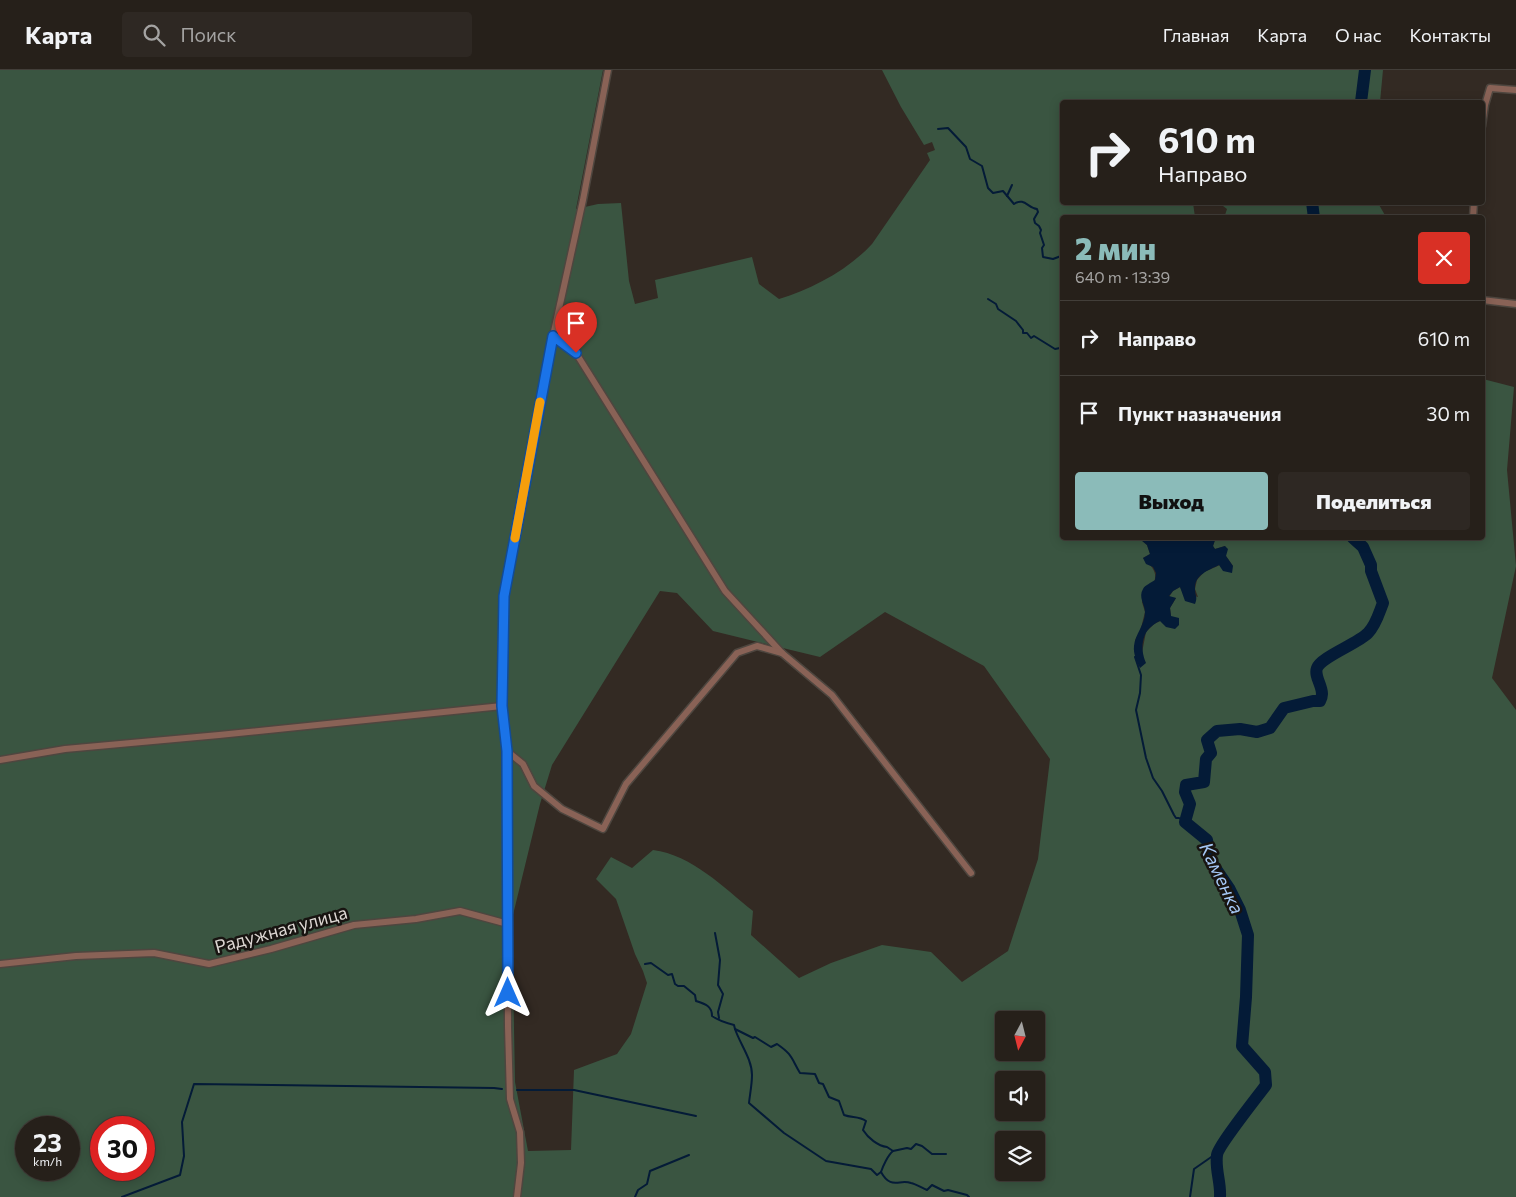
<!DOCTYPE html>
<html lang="ru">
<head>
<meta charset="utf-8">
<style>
	body { margin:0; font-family:Commissioner,sans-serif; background:#2e2823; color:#f1f3f6; height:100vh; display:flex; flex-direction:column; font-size:19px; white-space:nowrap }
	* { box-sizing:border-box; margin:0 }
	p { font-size:16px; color:#a4a3a2 }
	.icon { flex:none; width:28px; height:28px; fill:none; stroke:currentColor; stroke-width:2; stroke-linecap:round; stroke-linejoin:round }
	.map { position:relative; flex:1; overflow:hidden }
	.sheet { position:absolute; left:1060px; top:145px; width:425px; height:325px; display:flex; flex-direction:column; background:#26201a; border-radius:5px; box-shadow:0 2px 12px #0003,0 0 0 1px #423e39 }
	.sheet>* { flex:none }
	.banner { position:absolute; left:1060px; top:30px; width:425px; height:105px; border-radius:5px; box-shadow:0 2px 12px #0003,0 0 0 1px #423e39; background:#26201a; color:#f1f3f6; overflow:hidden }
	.needle { width:32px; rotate:187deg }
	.buttons { position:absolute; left:995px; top:941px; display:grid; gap:10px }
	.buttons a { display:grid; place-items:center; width:50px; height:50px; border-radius:5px; background:#26201a; box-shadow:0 2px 12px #0003,0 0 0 1px #423e39; font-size:25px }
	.speed { position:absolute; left:15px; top:1046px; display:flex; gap:10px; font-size:25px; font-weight:700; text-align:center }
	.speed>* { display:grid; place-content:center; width:65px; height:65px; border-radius:50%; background:#26201a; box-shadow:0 2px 12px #0003,0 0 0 1px #423e39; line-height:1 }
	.speed small { font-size:12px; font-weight:400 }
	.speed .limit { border:8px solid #d22; background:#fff; color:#111 }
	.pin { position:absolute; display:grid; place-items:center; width:42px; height:42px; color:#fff; margin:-51px -21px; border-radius:50% 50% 50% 0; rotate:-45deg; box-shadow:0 0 5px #0007 }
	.pin .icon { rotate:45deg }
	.me { position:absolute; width:55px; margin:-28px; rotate:0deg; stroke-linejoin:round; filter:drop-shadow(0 0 4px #0008) }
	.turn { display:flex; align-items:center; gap:18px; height:105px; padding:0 15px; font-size:22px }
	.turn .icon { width:65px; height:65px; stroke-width:2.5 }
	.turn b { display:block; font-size:35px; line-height:42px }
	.round { display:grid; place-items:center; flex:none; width:52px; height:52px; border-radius:5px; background:#2e2823 }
	.overview { display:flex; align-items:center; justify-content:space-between; height:85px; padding:0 15px }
	h1 { font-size:30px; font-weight:800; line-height:38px; color:#8bbbb9 }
	.cta { display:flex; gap:10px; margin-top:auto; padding:10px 15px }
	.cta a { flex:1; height:58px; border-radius:5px; background:#8bbbb9; color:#111; font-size:20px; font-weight:800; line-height:58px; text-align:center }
	.cta a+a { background:#2e2823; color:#f1f3f6 }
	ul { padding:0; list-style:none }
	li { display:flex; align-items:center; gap:15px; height:75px; padding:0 15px; border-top:1px solid #423e39 }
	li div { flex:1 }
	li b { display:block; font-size:19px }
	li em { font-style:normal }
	header { display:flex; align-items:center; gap:30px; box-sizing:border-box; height:70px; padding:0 25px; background:#26201a; border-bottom:1px solid #423e39 }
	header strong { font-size:24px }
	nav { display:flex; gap:28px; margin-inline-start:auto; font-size:18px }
	.search { width:350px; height:45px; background:#2e2823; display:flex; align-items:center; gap:12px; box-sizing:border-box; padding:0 18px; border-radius:5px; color:#a4a3a2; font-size:19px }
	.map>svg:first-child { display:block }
	.green { fill:#3a5541; fill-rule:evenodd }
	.water { fill:#041b37 }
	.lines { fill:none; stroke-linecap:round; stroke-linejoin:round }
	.stream { stroke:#041b37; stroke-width:2 }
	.river { stroke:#041b37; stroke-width:12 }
	.minor-casing { stroke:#4e463f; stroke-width:9 }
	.minor { stroke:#896256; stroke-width:6 }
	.route-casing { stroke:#114b97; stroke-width:12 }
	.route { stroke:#1a73e8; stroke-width:9 }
	.slow { stroke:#f59e0b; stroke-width:9 }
	.labels { text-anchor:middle; stroke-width:5; stroke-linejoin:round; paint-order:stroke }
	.street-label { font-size:18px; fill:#ddd7d3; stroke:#181411 }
	.water-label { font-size:19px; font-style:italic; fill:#a5c8f6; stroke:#181411 }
</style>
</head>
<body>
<header>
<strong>Карта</strong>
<div class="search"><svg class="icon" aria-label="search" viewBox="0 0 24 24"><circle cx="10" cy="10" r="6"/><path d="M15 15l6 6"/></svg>Поиск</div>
<nav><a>Главная</a><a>Карта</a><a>О нас</a><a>Контакты</a></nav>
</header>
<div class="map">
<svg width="1516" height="1127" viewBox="0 0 1516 1127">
	<rect width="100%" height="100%" fill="#332a23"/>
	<g class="green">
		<path d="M0 0H603L576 139 598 134 621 133 629 211 635 234 658 228 655 210 752 187 759 214 779 229C812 219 848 200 872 174L930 90 927 83 935 80 932 72 924 75 901 37 882 0H1383L1380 32H1062V132L1193 133 1195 147 1062 148V468H1141V470L1147 475 1150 484 1143 488C1164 506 1154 512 1142 532L1145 542 1140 562 1135 570V586L1139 598 1146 562 1154 554 1171 546 1170 538 1176 528 1169 527 1173 521 1180 517 1183 523 1198 527 1195 519 1197 510 1204 502 1220 495 1233 496 1226 486 1225 476 1215 479 1213 476 1215 470 1213 468H1482L1483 309 1514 317 1507 400 1516 496 1492 608 1516 640V1127H0ZM660 521 677 523 713 561 820 587 885 542 984 596 1050 689 1038 789 1008 881 962 912 931 882 882 875 831 893 799 908 751 865 753 841C723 817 692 785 653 780L632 798 611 787 596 809 616 829 635 884 643 901 647 913 631 964 617 984 574 1000 571 1080 528 1081 515 1012 512 849 540 734 552 695ZM1004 950H1036V982H1004ZM1004 1010H1036V1042H1004ZM26 1058H69V1100H26ZM101 1058H144V1100H101ZM1004 1070H1036V1102H1004Z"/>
		<path d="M1219 133H1378L1386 147H1222L1225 145 1227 139Z"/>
	</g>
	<path class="water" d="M1141 468H1213L1215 470 1213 476 1215 479 1225 476 1228 479 1226 486 1233 496 1232 503 1223 501 1219 495C1209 500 1194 505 1195 519 1195 527 1198 526 1195 534L1185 531 1180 517 1173 521 1169 526 1176 528 1170 538 1171 546 1179 548V555L1175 559 1166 557 1160 551C1142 559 1139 576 1146 593L1140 598C1137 591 1133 584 1134 576 1135 564 1145 555 1145 542 1145 535 1138 527 1143 519 1145 515 1151 513 1155 510L1156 503 1153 497 1146 494 1143 488 1150 484 1147 475 1141 470Z"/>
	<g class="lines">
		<g class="stream">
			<path d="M938 59 948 58 966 77 970 89 982 96 988 118 993 123 1003 121 1014 134C1024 127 1028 138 1037 139L1038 142 1034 149 1035 153 1039 156 1041 160 1040 163 1044 175 1042 178 1043 187 1053 189 1061 186 1062 188"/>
			<path d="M1007 126 1012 115"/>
			<path d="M1062 200 1060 203 1062 206"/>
			<path d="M988 229 996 234 998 239 1016 251 1023 260V263H1027L1031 268 1034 266 1055 279 1060 278 1062 282"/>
			<path d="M1135 587 1141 605 1140 623 1136 640 1146 688 1153 708 1162 721 1174 745 1176 748H1179L1185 752"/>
			<path d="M715 863 720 890 718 915 723 924 718 942 719 948"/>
			<path d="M645 894 651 893 668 905 672 904 675 914 678 916H684L695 925 696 931C705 934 712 936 712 946 719 951 726 953 734 955L735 959 753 968 755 967 771 977 777 974C793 985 791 988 800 1003L815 1004 819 1013 823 1014 829 1027 839 1031 844 1045C852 1048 859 1046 866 1051L863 1060C868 1068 878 1076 887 1077L893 1081 907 1078 911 1079 916 1074 922 1076 932 1084H946"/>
			<path d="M735 959C740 974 752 989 752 1005 752 1014 750 1024 749 1033L784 1063 826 1091 871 1099 877 1105 881 1102"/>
			<path d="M517 1020H574L696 1046"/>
			<path d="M893 1081C888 1085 883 1096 881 1102 891 1120 899 1109 911 1113 916 1114 922 1118 927 1120L932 1115 944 1121 948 1120 967 1125 969 1127"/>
			<path d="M122 1127 180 1105 184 1086 182 1052 194 1014 494 1018 502 1019"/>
			<path d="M635 1127 638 1120 647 1114 650 1101 689 1085"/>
			<path d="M1190 1127 1194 1099 1217 1083"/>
		</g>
		<g class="river">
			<path d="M1361 32 1365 0"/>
			<path d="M1312 132 1314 148"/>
			<path d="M1220 1127C1221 1112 1215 1100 1217 1085 1218 1076 1258 1026 1266 1015L1265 1002 1242 976 1246 927 1248 865 1240 840 1229 818 1210 790 1207 770 1185 752 1190 734 1185 722 1186 715 1204 712 1206 689 1211 683 1207 670 1217 661 1240 659 1257 662 1270 658 1284 638 1313 631H1320C1321 629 1322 626 1322 624 1322 615 1314 606 1317 598 1321 587 1357 574 1368 563 1376 555 1379 543 1383 533L1371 501V495L1363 477 1353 468"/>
		</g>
		<defs>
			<g id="minor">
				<path d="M1482 56 1485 35 1490 18 1516 20"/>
				<path d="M1473 148 1474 132"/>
				<path d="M1482 230 1516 234"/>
				<path d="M553 266 576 283 725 521 782 583 832 625 971 803"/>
				<path d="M507 681 523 694 534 716 562 739 603 759 626 714 737 583 757 576 782 583"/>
				<path d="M0 690 65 679 219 665 502 636"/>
				<path d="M0 894 76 886 154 883 209 894 271 879 354 855 416 849 460 841 508 854"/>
				<path d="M517 1127 521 1093 520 1062 510 1029 508 957 507 681 502 636 504 526 553 266 583 130 608 0"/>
			</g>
		</defs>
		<use href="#minor" class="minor-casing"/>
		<use href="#minor" class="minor"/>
	</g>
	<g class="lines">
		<defs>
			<path id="route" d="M508 923 507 681 502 636 504 526 553 266 576 283"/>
		</defs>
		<use href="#route" class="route-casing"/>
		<use href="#route" class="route"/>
		<path class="slow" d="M515 468 540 332"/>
	</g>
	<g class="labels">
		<g class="street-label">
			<text transform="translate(281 860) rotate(-15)" y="6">Радужная улица</text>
		</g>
		<g class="water-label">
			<text transform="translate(1222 808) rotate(64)" y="7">Каменка</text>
		</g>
	</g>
</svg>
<div class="buttons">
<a><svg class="needle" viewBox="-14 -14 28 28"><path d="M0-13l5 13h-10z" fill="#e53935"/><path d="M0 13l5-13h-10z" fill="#a4a3a2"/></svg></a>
<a><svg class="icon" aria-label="sound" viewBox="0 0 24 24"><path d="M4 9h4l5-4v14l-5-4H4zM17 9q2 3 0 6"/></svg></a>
<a><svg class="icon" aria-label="layers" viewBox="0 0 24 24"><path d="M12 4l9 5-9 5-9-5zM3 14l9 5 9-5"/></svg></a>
</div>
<div class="speed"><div>23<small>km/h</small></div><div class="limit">30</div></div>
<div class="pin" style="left:576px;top:283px;background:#d93025"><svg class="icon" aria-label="arrive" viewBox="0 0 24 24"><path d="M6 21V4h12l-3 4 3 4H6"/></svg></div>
<svg class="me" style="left:508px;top:923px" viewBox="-20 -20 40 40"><path d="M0-17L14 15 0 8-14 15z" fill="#1a73e8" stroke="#fff" stroke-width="4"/></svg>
<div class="banner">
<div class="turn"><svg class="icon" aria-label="right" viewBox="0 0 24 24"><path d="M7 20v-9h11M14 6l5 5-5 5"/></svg><div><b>610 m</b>Направо</div></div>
</div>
<section class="sheet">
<div class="overview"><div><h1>2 мин</h1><p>640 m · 13:39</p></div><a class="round" style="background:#d93025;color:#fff"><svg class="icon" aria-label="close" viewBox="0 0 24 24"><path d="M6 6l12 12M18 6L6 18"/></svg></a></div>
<ul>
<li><svg class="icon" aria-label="right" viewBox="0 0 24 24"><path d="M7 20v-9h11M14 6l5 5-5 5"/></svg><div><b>Направо</b></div><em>610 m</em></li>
<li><svg class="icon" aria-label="arrive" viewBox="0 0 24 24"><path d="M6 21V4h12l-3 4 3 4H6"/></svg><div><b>Пункт назначения</b></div><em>30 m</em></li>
</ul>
<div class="cta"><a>Выход</a><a>Поделиться</a></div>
</section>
</div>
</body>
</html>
